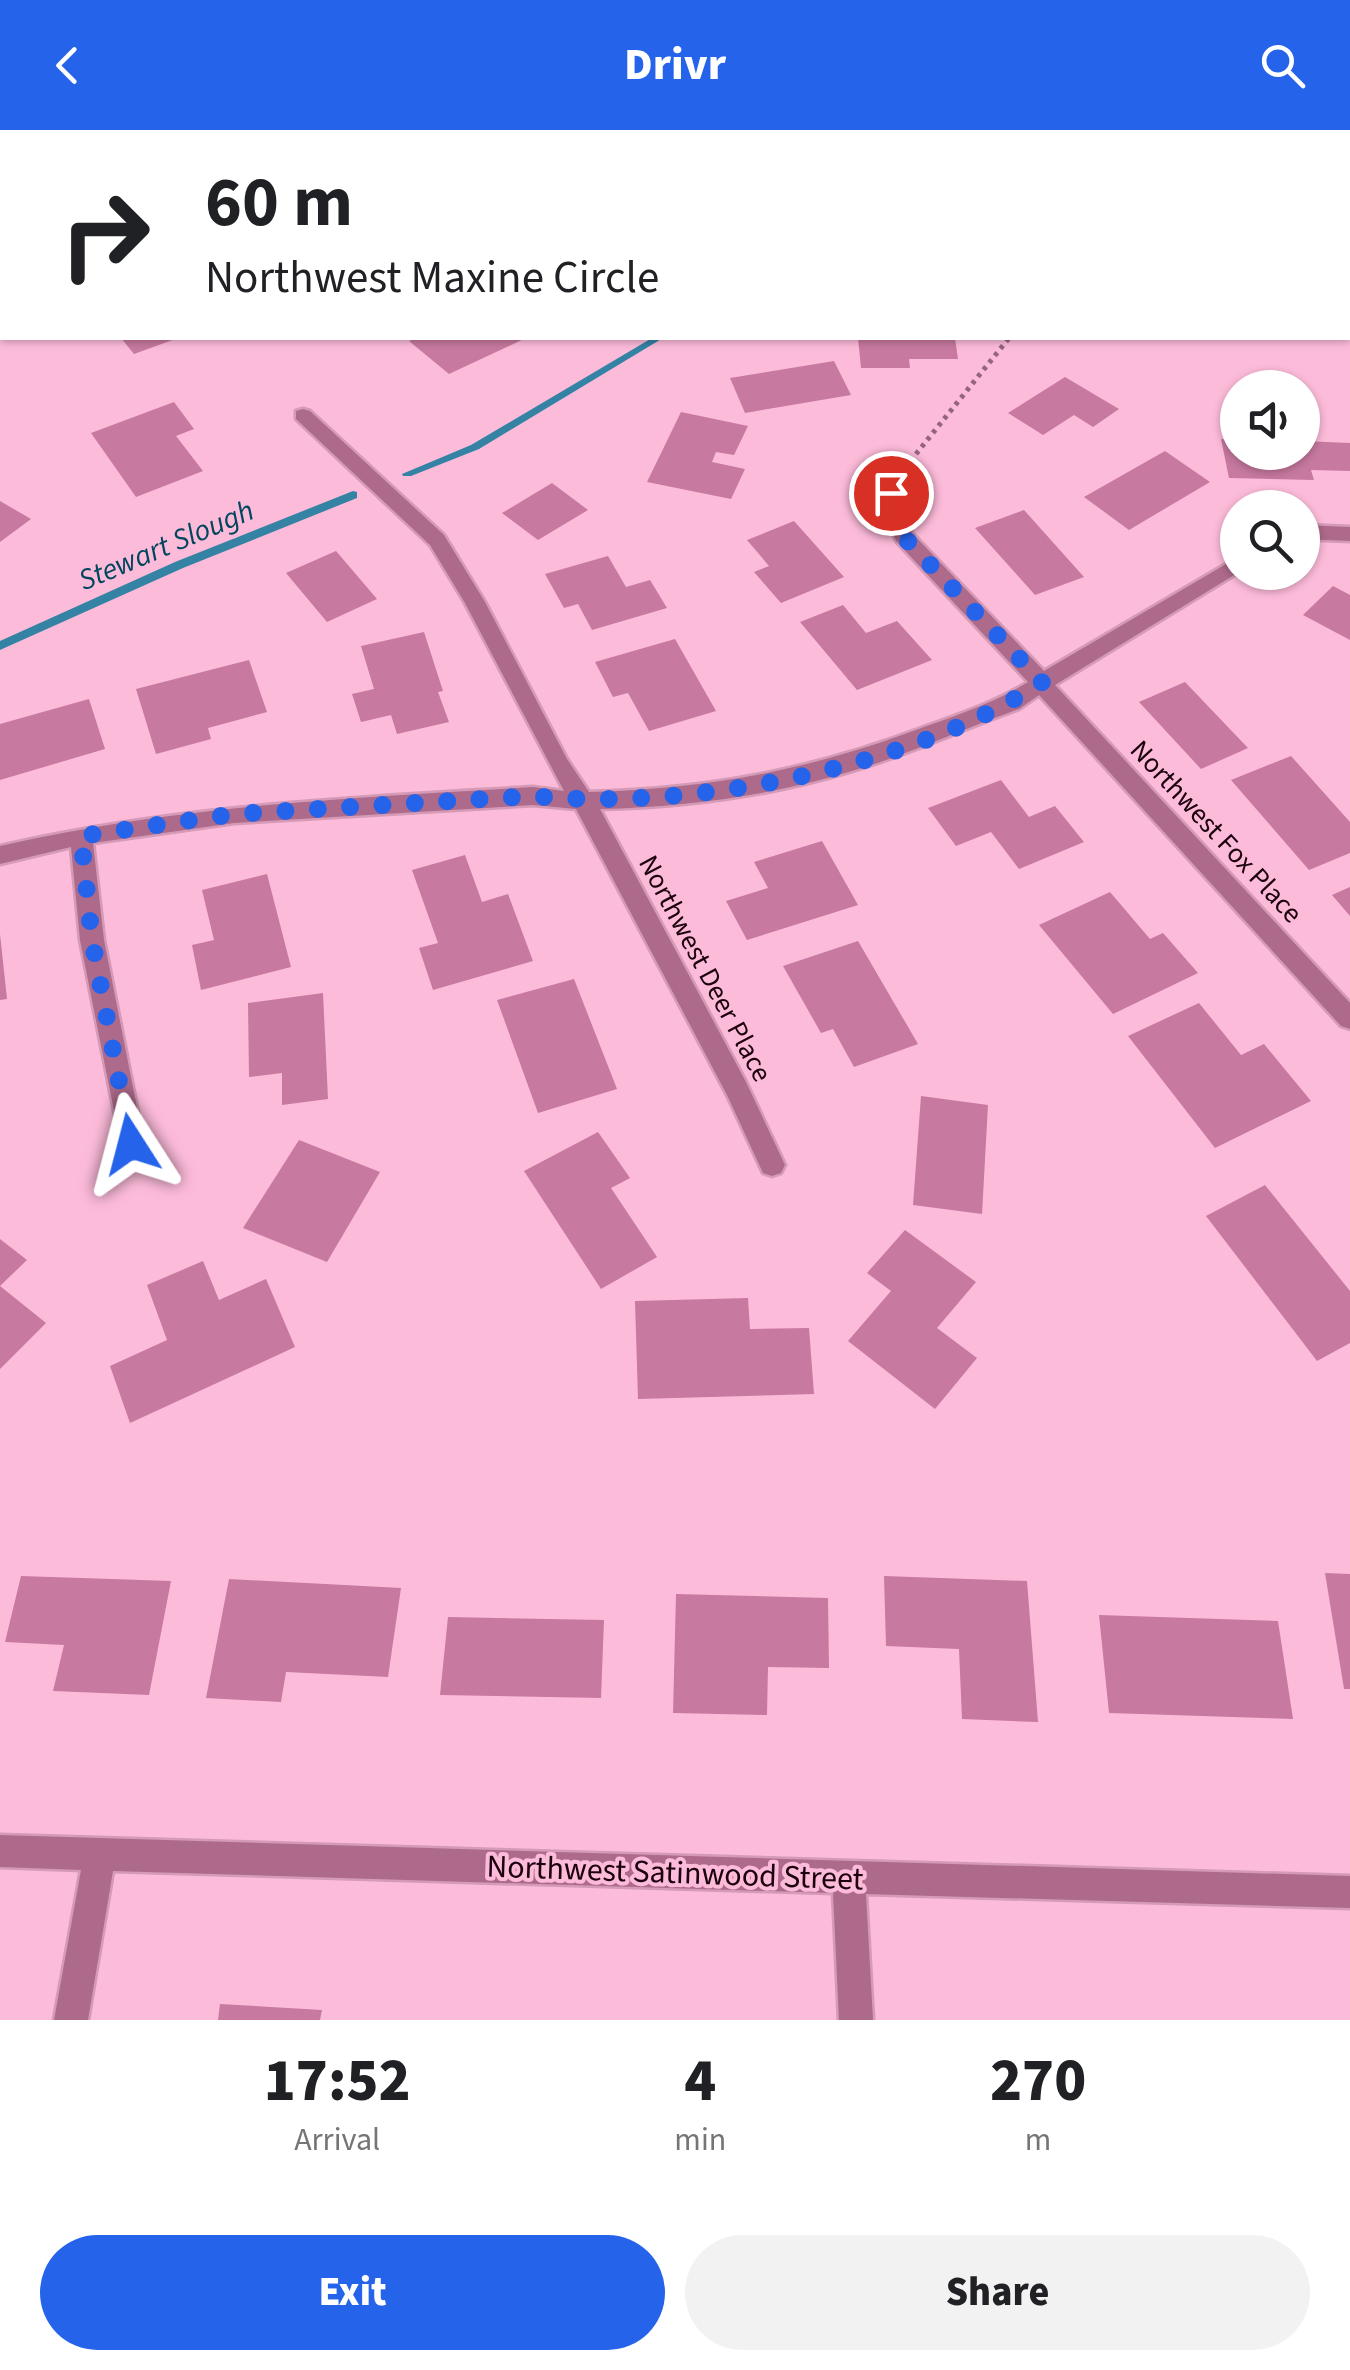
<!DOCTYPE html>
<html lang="en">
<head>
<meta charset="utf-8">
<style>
	body { margin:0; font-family:"Source Sans 3",sans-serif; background:#f2f2f2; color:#202124; height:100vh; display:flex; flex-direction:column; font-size:38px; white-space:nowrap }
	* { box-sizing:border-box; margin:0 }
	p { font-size:32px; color:#757577 }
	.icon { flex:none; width:55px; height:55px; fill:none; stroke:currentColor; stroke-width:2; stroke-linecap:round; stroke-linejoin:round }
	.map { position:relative; height:1890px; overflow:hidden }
	.drawer { display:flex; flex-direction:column; background:#fff; flex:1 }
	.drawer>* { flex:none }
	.top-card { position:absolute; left:0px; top:0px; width:1350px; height:210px; box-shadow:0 2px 8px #0004; background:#fff; color:#202124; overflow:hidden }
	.buttons { position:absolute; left:1220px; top:240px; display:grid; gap:20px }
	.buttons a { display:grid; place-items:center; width:100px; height:100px; border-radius:50%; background:#fff; box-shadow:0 2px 8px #0004; font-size:50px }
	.pin { position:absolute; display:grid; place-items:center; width:85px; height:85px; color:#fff; margin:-42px; border:5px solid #fff; border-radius:50%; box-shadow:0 2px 10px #0007 }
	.me { position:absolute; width:110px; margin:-55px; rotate:351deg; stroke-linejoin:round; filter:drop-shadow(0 0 8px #0008) }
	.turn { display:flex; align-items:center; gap:35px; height:210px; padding:0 40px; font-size:45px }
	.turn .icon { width:130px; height:130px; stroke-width:2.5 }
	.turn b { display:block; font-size:70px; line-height:85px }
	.eta { display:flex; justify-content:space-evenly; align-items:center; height:170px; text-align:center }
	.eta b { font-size:60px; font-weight:800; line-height:70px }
	.action { display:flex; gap:20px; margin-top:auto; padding:20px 40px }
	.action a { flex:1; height:115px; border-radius:60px; background:#2563eb; color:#fff; font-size:40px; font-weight:800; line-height:115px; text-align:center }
	.action a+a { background:#f2f2f2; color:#202124 }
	header { display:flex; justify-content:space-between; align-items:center; height:130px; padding:0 40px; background:#2563eb; color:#fff; font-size:45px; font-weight:800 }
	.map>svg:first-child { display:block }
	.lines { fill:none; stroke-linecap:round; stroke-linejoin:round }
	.stream { fill:#3483a5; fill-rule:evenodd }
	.building { fill:#c7799f }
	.minor-casing { stroke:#d49ab6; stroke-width:5 }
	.major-casing { stroke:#d49ab6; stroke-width:5 }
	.path { stroke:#94657c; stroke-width:5; stroke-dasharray:4 5; stroke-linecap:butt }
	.minor { fill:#ae6a8b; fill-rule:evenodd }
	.major { fill:#76124f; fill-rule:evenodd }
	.route { stroke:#2563eb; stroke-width:18; stroke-dasharray:0 32.4 }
	.labels { text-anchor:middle; stroke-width:8; stroke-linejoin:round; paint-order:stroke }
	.street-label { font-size:28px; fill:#1c0210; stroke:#fdbbda }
	.water-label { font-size:30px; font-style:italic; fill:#00465e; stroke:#fdbbda }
	.near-street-label { font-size:32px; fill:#1c0210; stroke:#fdbbda }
</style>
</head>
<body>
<header><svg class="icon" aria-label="back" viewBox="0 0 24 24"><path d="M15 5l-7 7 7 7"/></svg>Drivr<svg class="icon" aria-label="search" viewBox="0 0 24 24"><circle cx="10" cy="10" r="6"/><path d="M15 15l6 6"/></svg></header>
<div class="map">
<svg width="1350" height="1890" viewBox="0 0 1350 1890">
	<rect width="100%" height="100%" fill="#fdbbda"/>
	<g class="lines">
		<g class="stream">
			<path d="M1079 0H1092L1089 2H1078Z"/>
			<path d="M652 208H663L479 319 411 346H403L402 344 471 315Z"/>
			<path d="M353 361 357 362V368L183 438 0 520V511L175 432Z"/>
		</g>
	</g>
	<g class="building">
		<path d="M121 208H178L134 224Z"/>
		<path d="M416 208H526L449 244 409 211Z"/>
		<path d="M858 208H955L958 229H909L910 238H861Z"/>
		<path d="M834 231 851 265 745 283 730 248Z"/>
		<path d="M1065 247 1119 279 1093 297 1074 285 1043 305 1008 283Z"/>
		<path d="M174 272 194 299 176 306 203 341 136 367 91 303Z"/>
		<path d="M681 282 748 296 734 325 716 322 712 332 745 339 731 369 647 352Z"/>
		<path d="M1221 309 1238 310V322H1302V311L1350 313V341L1311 340 1314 350 1229 348Z"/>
		<path d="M1165 321 1210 352 1129 400 1084 367Z"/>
		<path d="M552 353 588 380 538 410 502 383Z"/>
		<path d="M0 371 31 389 0 412Z"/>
		<path d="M1024 380 1084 447 1035 465 975 398Z"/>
		<path d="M794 391 844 447 781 473 754 442 769 436 747 410Z"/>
		<path d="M336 421 377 469 327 492 286 443Z"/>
		<path d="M608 426 626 457 650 450 667 478 592 500 578 474 564 478 545 444Z"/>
		<path d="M1333 456 1350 465V510L1303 485Z"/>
		<path d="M843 475 866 503 897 491 932 530 857 560 800 492Z"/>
		<path d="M424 502 443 561 438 562 449 592 397 604 391 585 361 592 352 564 374 559 361 516Z"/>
		<path d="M675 509 716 581 649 601 628 563 613 567 595 532Z"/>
		<path d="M249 530 267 582 208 598 211 609 156 624 136 559Z"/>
		<path d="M1185 552 1248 618 1201 639 1139 572Z"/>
		<path d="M89 569 105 619 0 650V594Z"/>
		<path d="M1291 626 1350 692V723L1309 740 1231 650Z"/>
		<path d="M1001 650 1029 687 1055 676 1084 712 1019 739 991 702 956 716 928 678Z"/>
		<path d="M822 711 858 775 747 810 726 771 768 758 754 732Z"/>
		<path d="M465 725 482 772 508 764 533 831 433 860 419 818 438 813 412 740Z"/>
		<path d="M267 744 291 837 201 860 192 815 214 810 202 760Z"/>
		<path d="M1350 757V786L1332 765Z"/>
		<path d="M1110 762 1150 809 1163 803 1198 843 1113 884 1039 795Z"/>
		<path d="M0 804 7 869 0 870Z"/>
		<path d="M858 811 918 914 854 937 833 899 821 903 783 836Z"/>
		<path d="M574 849 617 959 538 983 497 870Z"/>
		<path d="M323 863 328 969 282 975V943L249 947 248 873Z"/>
		<path d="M1199 873 1241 925 1264 914 1311 971 1215 1018 1128 906Z"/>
		<path d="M921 966 988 975 982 1084 913 1075Z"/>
		<path d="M598 1002 630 1048 611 1058 657 1127 601 1159 524 1041Z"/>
		<path d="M299 1010 380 1042 327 1132 243 1098Z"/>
		<path d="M1265 1055 1350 1161V1213L1317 1231 1206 1086Z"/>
		<path d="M905 1100 976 1152 937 1198 977 1228 935 1279 848 1211 891 1161 867 1143Z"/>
		<path d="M0 1109 27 1130 0 1156 46 1193 0 1239Z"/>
		<path d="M203 1131 219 1170 266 1149 295 1217 130 1293 110 1236 167 1210 147 1155Z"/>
		<path d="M748 1168 750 1199 809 1198 814 1264 638 1269 635 1171Z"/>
		<path d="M1325 1443 1350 1444V1559H1344Z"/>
		<path d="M21 1446 171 1451 149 1565 53 1561 64 1515 5 1512Z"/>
		<path d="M884 1446 1027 1451 1038 1592 962 1589 959 1519 886 1516Z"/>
		<path d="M229 1449 401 1458 388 1547 286 1542 281 1572 206 1568Z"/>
		<path d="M676 1464 828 1468 829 1538 768 1537 767 1585 673 1583Z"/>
		<path d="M1099 1485 1278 1491 1293 1589 1109 1583Z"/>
		<path d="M448 1487 604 1490 601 1568 440 1565Z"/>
		<path d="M220 1874 322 1880 320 1890H218Z"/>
	</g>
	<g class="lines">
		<defs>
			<g id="minor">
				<path d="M303 279 310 281 444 405 485 472 567 629 589 662C710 659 810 640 924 597 960 584 996 572 1028 552L896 411 883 375 890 338H904L907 343 903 375 912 403 1044 541 1238 427 1239 442 1055 555 1350 873V899L1341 896 1039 565 1019 579C963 599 908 625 852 641 770 666 684 677 600 679L746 952 785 1035 781 1043 772 1046 763 1043 727 965 576 679 533 675 234 693 93 713 104 810 144 1013 140 1021 131 1024 122 1021 80 810 71 717 0 734V716C178 675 352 668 533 657L564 661 465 473 430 415 296 289V281Z"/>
				<path d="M1302 395 1350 397V411L1302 409Z"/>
				<path d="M0 1705 1350 1746V1778L866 1764 873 1890H839L833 1763 113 1741 88 1890H54L81 1740 0 1737Z"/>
			</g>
			<path id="major" d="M192 0H214L215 2H194Z"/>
		</defs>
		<use href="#minor" class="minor-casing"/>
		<use href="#major" class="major-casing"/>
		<g class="path">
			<path d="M1175 2 1183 0"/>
			<path d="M916 324 1009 208"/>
		</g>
		<use href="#minor" class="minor"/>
		<use href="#major" class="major"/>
	</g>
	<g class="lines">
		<path class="route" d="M131 1014 92 810 81 706 234 684 533 666C688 681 911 639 1042 552L903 406 894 388 891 363"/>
	</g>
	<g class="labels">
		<g class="street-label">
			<text transform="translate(1217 701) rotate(47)" y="10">Northwest Fox Place</text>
			<text transform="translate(706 838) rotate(62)" y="10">Northwest Deer Place</text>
		</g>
		<g class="water-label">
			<text transform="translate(166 415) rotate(-23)" y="10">Stewart Slough</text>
		</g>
		<g class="near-street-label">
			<text transform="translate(675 1742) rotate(2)" y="11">Northwest Satinwood Street</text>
		</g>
	</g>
</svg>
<div class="buttons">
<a><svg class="icon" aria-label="sound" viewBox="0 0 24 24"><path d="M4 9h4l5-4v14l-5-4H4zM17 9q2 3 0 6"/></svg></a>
<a><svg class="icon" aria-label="search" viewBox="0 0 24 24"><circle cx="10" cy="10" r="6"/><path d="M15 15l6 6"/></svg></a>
</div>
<div class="pin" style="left:891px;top:363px;background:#d93025"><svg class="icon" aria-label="arrive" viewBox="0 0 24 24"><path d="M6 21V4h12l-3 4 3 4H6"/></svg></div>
<svg class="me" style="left:131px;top:1014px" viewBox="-20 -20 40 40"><path d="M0-17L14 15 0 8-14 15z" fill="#2563eb" stroke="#fff" stroke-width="4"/></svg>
<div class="top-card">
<div class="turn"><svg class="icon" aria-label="right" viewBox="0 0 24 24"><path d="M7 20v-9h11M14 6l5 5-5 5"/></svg><div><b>60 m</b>Northwest Maxine Circle</div></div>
</div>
</div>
<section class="drawer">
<div class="eta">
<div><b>17:52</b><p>Arrival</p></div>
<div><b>4</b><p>min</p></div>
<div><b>270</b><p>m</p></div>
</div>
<div class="action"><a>Exit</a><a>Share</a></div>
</section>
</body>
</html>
